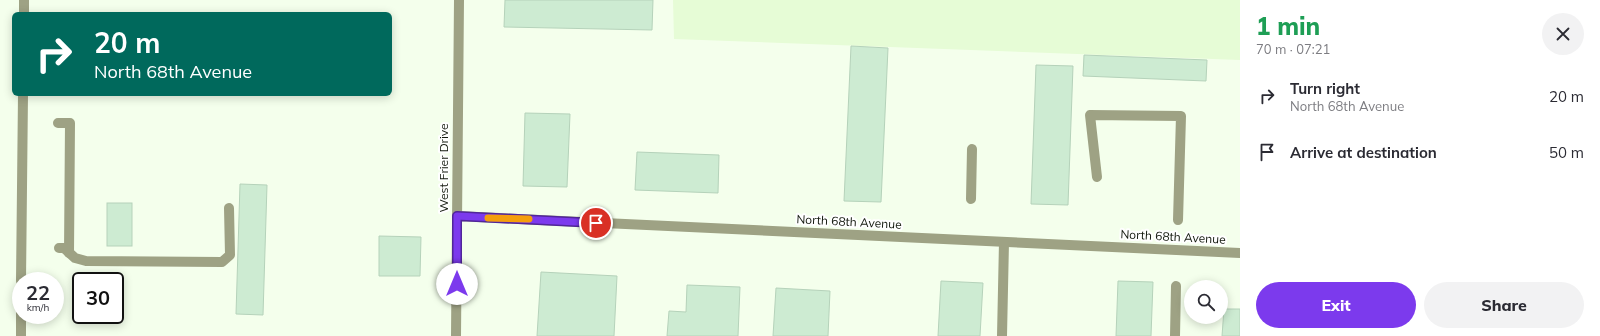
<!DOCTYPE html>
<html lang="en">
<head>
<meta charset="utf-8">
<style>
	body { margin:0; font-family:Mulish,sans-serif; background:#f2f2f3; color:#2b2b33; height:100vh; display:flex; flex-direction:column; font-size:15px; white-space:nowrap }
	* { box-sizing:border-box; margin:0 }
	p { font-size:13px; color:#7c7c81 }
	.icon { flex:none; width:22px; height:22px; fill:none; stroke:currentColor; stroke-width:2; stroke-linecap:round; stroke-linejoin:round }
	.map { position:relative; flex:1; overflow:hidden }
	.details { display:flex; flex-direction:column; background:#fff; width:360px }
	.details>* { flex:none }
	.guide { position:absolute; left:12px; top:12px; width:380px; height:84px; border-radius:6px; box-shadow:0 2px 10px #0003; background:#00695c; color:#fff; overflow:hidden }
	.fabs { position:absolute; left:1184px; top:280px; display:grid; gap:8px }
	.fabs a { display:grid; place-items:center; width:44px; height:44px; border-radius:50%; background:#fff; box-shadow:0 2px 10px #0003; font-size:20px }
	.speed { position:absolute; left:12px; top:272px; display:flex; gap:8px; font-size:20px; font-weight:700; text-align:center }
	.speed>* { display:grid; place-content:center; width:52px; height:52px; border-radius:50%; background:#fff; box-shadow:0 2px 10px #0003; line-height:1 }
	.speed small { font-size:10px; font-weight:400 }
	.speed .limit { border:2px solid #111; border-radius:6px; background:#fff; color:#111 }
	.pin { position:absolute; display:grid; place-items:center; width:34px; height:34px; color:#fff; margin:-17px; border:2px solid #fff; border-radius:50%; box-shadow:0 1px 4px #0007 }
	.me { position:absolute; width:44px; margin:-22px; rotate:0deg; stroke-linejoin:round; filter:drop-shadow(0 0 3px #0008) }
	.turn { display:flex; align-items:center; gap:14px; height:84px; padding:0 16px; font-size:18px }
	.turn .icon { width:52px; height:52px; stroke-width:2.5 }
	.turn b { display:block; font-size:28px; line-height:34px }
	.round { display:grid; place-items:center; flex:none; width:42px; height:42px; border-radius:21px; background:#f2f2f3 }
	.head { display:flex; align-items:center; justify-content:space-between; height:68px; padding:0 16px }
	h1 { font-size:24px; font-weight:800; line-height:30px; color:#1e9e55 }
	.button { display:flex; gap:8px; margin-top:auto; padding:8px 16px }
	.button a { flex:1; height:46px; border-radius:24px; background:#7c3aed; color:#fff; font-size:16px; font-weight:800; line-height:46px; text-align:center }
	.button a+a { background:#f2f2f3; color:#2b2b33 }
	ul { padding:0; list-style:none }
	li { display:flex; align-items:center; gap:12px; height:56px; padding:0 16px }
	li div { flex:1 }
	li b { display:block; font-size:15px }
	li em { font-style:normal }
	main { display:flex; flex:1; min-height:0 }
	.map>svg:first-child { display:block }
	.built { fill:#e6fcd6 }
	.building { fill:#cdebd2; stroke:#b5d2ba }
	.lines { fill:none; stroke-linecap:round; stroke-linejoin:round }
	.minor { stroke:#9ea284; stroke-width:10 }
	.route-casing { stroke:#51269a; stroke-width:10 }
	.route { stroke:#7c3aed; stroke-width:7 }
	.slow { stroke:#f59e0b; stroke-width:7 }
	.labels { text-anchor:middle; stroke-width:4; stroke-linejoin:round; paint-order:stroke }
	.street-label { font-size:12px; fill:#12180d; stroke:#fff }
</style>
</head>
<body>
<main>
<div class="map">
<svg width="1240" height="336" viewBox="0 0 1240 336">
	<rect width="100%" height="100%" fill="#f4ffec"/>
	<path class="built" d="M673 0H1240V60L674 39Z"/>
	<g class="building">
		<path d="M505 0H653L652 30 504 27Z"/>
		<path d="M851 46 888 48 881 202 844 201Z"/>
		<path d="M1084 55 1207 60 1206 81 1083 76Z"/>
		<path d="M1036 65 1073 66 1068 205 1031 204Z"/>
		<path d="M525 113 570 114 567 187 523 186Z"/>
		<path d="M637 152 719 155 718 193 635 190Z"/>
		<path d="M240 184 267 185 263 315 236 314Z"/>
		<rect x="107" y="203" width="25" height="43"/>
		<path d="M379 236 421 237 420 276H379Z"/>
		<path d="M541 272 617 276 614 336H537Z"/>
		<path d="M941 281 983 283 980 336H938Z"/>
		<path d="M1118 281 1153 282 1151 336H1116Z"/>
		<path d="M687 285 740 287 738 336H667L669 311 686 312Z"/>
		<path d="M776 288 830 291 828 336H773Z"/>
		<path d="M1224 309H1240V336H1222Z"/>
	</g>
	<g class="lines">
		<g class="minor">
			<path d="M24 14V0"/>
			<path d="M58 123H70L69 253"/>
			<path d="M1097 177 1090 115 1181 116 1178 220"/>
			<path d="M971 199 972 149"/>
			<path d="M457 216 1240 253"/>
			<path d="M59 248H64L75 258 86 261 222 262 230 255 229 208"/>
			<path d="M21 281 23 94"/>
			<path d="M21 336V306"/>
			<path d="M456 336 459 0"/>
			<path d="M1002 336 1004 242"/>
			<path d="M1175 336 1176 286"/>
		</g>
	</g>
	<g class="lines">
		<defs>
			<path id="route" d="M457 284V216L596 223"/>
		</defs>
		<use href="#route" class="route-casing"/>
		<use href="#route" class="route"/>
		<path class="slow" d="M488 218 529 219"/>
	</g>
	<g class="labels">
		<g class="street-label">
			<text transform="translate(444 168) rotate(-90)" y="4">West Frier Drive</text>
			<text transform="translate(849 222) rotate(3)" y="4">North 68th Avenue</text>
			<text transform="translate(1173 237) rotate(3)" y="4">North 68th Avenue</text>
		</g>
	</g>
</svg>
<div class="fabs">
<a><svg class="icon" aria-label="search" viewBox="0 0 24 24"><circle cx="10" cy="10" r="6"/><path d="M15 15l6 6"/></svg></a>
</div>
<div class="speed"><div>22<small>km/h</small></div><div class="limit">30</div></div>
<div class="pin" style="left:596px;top:223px;background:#d93025"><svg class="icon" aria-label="arrive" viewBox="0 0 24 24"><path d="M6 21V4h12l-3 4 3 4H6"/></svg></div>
<svg class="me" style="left:457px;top:284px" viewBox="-20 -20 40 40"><circle r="19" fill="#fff"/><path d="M0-13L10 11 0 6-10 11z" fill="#7c3aed"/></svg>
<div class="guide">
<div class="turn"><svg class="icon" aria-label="right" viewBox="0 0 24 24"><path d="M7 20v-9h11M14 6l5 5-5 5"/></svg><div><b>20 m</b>North 68th Avenue</div></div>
</div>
</div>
<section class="details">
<div class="head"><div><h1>1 min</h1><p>70 m · 07:21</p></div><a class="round"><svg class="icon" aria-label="close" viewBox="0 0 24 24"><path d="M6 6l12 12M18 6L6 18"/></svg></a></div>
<ul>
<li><svg class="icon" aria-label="right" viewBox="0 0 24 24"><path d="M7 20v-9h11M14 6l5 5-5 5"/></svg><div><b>Turn right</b><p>North 68th Avenue</p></div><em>20 m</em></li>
<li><svg class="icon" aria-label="arrive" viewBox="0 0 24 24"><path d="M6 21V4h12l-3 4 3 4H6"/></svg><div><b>Arrive at destination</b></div><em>50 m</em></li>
</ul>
<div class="button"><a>Exit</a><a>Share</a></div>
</section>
</main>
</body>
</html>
